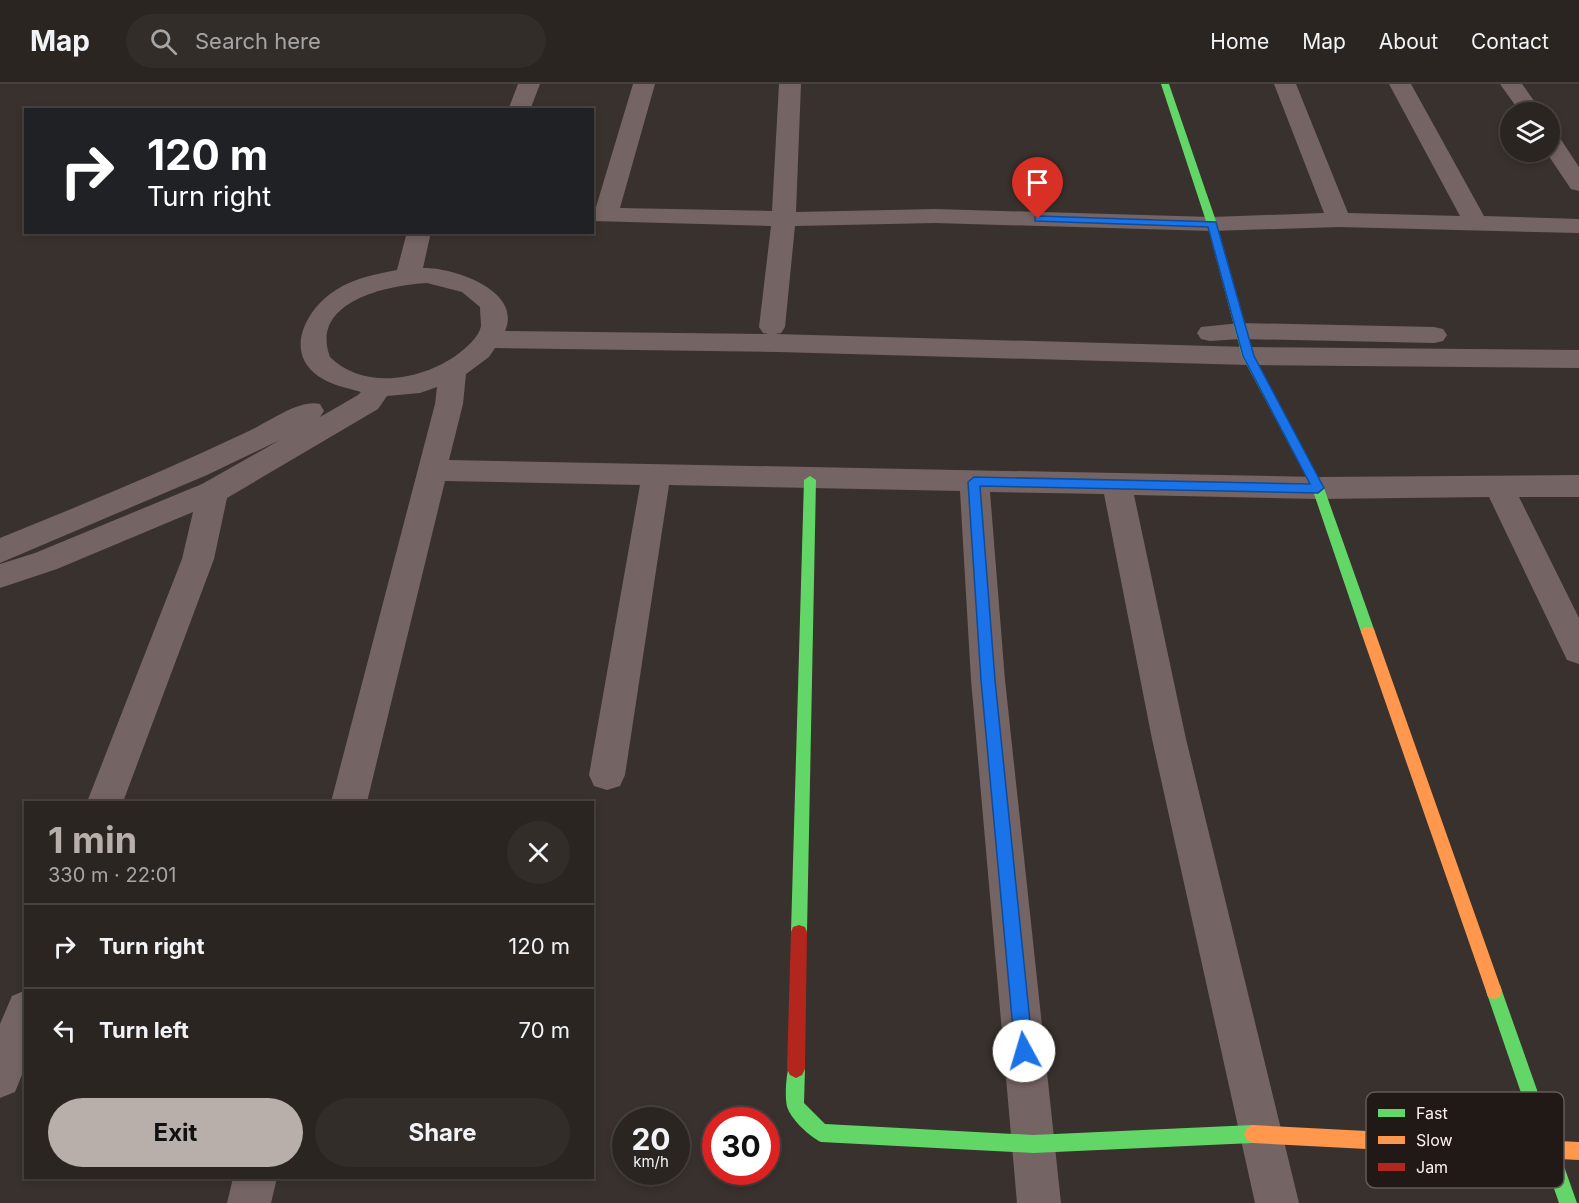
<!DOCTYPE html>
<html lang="en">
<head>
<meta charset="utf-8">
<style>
	body { margin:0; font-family:Inter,sans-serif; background:#332d2a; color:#f1f3f6; height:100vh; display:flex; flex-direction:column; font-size:22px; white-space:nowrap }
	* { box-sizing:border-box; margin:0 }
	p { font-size:20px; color:#a6a5a5 }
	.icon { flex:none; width:33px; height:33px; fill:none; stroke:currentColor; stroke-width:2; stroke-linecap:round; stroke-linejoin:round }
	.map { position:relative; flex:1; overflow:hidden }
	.details { position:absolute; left:24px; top:717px; width:570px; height:378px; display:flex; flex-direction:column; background:#2b2522; border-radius:0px; box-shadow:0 3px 9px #0003,0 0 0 2px #474240 }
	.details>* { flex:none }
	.guide { position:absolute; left:24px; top:24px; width:570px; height:126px; border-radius:0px; box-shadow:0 3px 9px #0003,0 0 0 2px #474240; background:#202124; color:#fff; overflow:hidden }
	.controls { position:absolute; left:1500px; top:18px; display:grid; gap:12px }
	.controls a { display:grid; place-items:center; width:60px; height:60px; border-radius:50%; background:#2b2522; box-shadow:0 3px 9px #0003,0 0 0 2px #474240; font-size:30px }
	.speed { position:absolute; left:612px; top:1023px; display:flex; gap:12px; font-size:30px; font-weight:700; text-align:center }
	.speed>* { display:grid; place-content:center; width:78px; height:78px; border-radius:50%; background:#2b2522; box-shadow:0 3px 9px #0003,0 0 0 2px #474240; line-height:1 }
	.speed small { font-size:15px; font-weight:400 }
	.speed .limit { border:9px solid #d22; background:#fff; color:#111 }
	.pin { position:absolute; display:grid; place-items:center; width:51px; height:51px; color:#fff; margin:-62px -26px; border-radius:50% 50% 50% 0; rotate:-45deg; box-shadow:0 0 6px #0007 }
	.pin .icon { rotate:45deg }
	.me { position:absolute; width:66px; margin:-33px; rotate:354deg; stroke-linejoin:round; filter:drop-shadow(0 0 4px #0008) }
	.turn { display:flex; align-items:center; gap:21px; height:126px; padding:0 24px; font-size:27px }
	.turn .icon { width:78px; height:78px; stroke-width:2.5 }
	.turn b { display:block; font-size:42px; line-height:51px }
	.round { display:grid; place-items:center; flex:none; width:63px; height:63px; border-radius:32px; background:#332d2a }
	.summary { display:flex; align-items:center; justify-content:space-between; height:102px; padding:0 24px }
	h1 { font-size:36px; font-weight:700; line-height:45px; color:#b8aeaa }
	.cta { display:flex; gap:12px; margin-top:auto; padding:12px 24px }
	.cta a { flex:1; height:69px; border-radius:36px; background:#b8aeaa; color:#111; font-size:24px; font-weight:700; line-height:69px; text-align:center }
	.cta a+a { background:#332d2a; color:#f1f3f6 }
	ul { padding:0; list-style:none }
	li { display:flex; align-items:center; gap:18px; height:84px; padding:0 24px; border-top:2px solid #474240 }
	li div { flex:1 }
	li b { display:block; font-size:22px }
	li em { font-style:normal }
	header { display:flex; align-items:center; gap:36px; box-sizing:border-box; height:84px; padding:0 30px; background:#2b2522; border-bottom:2px solid #474240 }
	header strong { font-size:28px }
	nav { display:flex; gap:33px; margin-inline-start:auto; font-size:21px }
	.search { width:420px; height:54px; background:#332d2a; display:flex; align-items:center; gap:15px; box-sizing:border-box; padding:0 21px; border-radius:33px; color:#a6a5a5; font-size:22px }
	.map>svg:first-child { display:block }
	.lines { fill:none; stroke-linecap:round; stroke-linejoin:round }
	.street { fill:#756464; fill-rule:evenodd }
	.fast { fill:#63d668; fill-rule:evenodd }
	.slow { fill:#ff974d; fill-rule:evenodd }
	.jam { fill:#b3261e; fill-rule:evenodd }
	.route { fill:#1a73e8; stroke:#114b97; stroke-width:1.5 }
	.key { fill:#201916; stroke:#625a57; stroke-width:1.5 }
	.key-label { font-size:16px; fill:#fdf2ee }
</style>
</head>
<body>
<header>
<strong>Map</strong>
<div class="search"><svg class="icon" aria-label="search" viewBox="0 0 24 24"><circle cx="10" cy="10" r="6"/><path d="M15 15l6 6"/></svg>Search here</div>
<nav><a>Home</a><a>Map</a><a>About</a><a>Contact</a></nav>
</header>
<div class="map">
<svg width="1579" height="1119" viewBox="0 0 1579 1119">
	<rect width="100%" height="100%" fill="#39312d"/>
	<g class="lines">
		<g class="street">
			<path d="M518 0H540L530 26H508Z"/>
			<path d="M633 0H655L620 124 772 127 779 0H801L796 128 935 125 1212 133 1324 129 1274 0H1296L1348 129 1460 132 1389 0H1411L1484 132 1579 135V149L1339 143 1212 147 935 139 795 142 785 243 781 249 775 250 1248 263 1579 266V284L1248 281 778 268 495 264 489 273 466 290 463 320 449 376 1318 393 1579 391V413H1519L1579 534V580L1567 576 1489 413 1318 415 1134 411 1186 655 1299 1119H1255L1152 655 1104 410 990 408 1005 596 1061 1119H1017L971 596 960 407 669 401 625 691 620 702 607 706 594 702 589 691 640 401 445 397 367 718H331L435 320 437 303 420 309 387 312 378 325 227 414 214 475 123 718H87L182 475 193 428 57 485 0 504V480L35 469 202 400 280 356 207 391 0 479V454C84 420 167 386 249 347 269 338 299 315 320 320L324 327 320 333 358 311 361 308C347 304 331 301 318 292 283 267 307 224 336 206 354 194 376 190 397 186L407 148H431L423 184C452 183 523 206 505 247L768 250 763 249 759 243 771 142 592 137V123H596ZM427 199 462 208 480 223C480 229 481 236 481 242 479 253 467 263 458 270 423 296 364 307 330 273 309 217 389 201 427 199Z"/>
			<path d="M1500 0H1522L1542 28H1520Z"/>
			<path d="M1550 49 1558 51 1579 83V107L1571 105 1546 68H1550Z"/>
			<path d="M1240 239 1434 243 1443 245 1447 251 1443 257 1434 259 1240 255 1210 257 1201 255 1197 249 1201 243Z"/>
			<path d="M26 906V981L15 1008 0 1014V940L12 912Z"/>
			<path d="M233 1094H277L271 1119H227Z"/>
		</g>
		<g class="fast">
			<path d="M1161 0H1169L1217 140 1254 272 1324 404 1375 548 1373 552H1363L1361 548 1312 404 1242 272 1207 140Z"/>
			<path d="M810 392 816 396 807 848 805 853 799 855 793 853 791 848 804 396Z"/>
			<path d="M1494 899 1500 901 1502 907 1577 1119H1559L1486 907 1488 901Z"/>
			<path d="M796 976 802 979 805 985 804 1019 825 1040 1033 1051 1253 1041 1259 1044 1262 1050 1259 1056 1253 1059 1033 1069 821 1058C810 1053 792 1036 788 1025 784 1017 786 988 790 979Z"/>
		</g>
		<g class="slow">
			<path d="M1368 543 1373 544 1375 548 1502 907 1500 913 1494 915 1488 913 1486 907 1361 548 1363 544Z"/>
			<path d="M1253 1041 1579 1058V1076L1253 1059 1247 1056 1244 1050 1247 1044Z"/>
		</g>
		<path class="jam" d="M799 841 805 843 807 848 805 985 802 991 796 994 790 991 787 985 791 848 793 843Z"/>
	</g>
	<path class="route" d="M1038 132 1216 138 1254 272 1324 404 1318 409 980 402 995 596 1033 967 1030 973 1024 976 1018 973 1015 967 981 596 968 398 974 393 1310 400 1243 272 1208 143 1035 137V133Z"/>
	<rect x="1366" y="1008" width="198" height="96" rx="9" class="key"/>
	<rect x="1378" y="1025" width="27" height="8" fill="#63d668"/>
	<rect x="1378" y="1052" width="27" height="8" fill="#ff974d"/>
	<rect x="1378" y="1079" width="27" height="8" fill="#b3261e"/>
	<g class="key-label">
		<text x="1416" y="1035">Fast</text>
		<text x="1416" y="1062">Slow</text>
		<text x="1416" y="1089">Jam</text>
	</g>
</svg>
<div class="controls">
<a><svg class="icon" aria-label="layers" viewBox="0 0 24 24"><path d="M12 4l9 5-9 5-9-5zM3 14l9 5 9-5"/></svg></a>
</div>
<div class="speed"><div>20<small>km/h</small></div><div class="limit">30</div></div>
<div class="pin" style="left:1038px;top:135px;background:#d93025"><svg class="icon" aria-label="arrive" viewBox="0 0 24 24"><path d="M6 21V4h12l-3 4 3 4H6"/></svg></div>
<svg class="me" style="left:1024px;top:967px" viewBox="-20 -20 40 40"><circle r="19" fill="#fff"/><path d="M0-13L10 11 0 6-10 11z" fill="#1a73e8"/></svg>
<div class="guide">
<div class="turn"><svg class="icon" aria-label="right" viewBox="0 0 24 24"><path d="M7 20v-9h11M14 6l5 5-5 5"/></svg><div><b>120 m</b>Turn right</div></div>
</div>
<section class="details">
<div class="summary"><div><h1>1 min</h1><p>330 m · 22:01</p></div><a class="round"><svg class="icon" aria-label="close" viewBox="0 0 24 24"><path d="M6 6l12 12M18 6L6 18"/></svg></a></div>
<ul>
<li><svg class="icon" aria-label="right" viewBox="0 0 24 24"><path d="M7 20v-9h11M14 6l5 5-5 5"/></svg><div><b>Turn right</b></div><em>120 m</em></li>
<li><svg class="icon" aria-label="left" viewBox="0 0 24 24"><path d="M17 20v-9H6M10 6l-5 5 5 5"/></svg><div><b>Turn left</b></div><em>70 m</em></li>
</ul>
<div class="cta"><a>Exit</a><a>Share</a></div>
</section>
</div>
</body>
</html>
